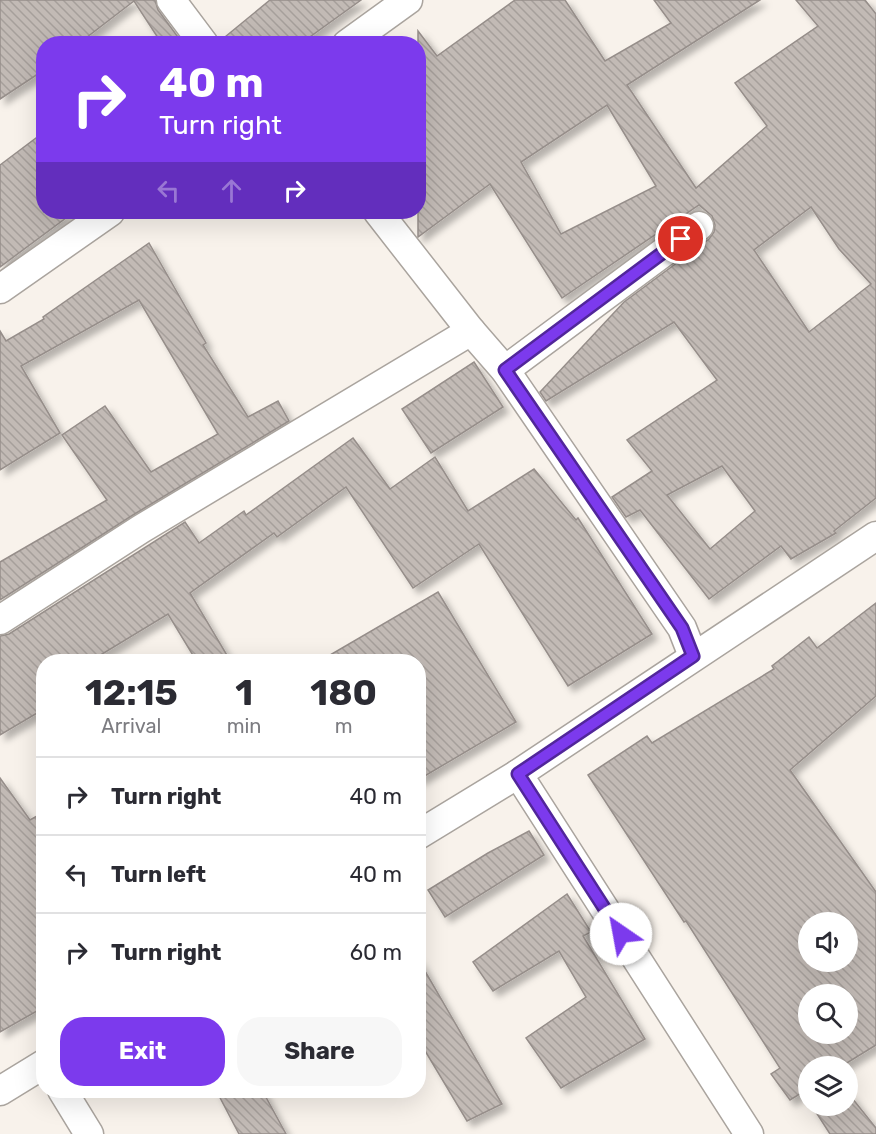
<!DOCTYPE html>
<html lang="en">
<head>
<meta charset="utf-8">
<style>
	body { margin:0; font-family:Rubik,sans-serif; background:#f7f7f7; color:#2b2b33; height:100vh; display:flex; flex-direction:column; font-size:22px; white-space:nowrap }
	* { box-sizing:border-box; margin:0 }
	p { font-size:20px; color:#7c7c81 }
	.icon { flex:none; width:33px; height:33px; fill:none; stroke:currentColor; stroke-width:2; stroke-linecap:round; stroke-linejoin:round }
	.map { position:relative; flex:1; overflow:hidden }
	.sheet { position:absolute; left:36px; top:654px; width:390px; height:444px; display:flex; flex-direction:column; background:#fff; border-radius:24px; box-shadow:0 6px 24px #0002 }
	.sheet>* { flex:none }
	.banner { position:absolute; left:36px; top:36px; width:390px; height:183px; border-radius:24px; box-shadow:0 6px 24px #0002; background:#7c3aed; color:#fff; overflow:hidden }
	.buttons { position:absolute; left:798px; top:912px; display:grid; gap:12px }
	.buttons a { display:grid; place-items:center; width:60px; height:60px; border-radius:50%; background:#fff; box-shadow:0 6px 24px #0002; font-size:30px }
	.pin { position:absolute; display:grid; place-items:center; width:51px; height:51px; color:#fff; margin:-26px; border:3px solid #fff; border-radius:50%; box-shadow:0 2px 6px #0007 }
	.me { position:absolute; width:66px; margin:-33px; rotate:327deg; stroke-linejoin:round; filter:drop-shadow(0 0 4px #0008) }
	.turn { display:flex; align-items:center; gap:21px; height:126px; padding:0 24px; font-size:27px }
	.turn .icon { width:78px; height:78px; stroke-width:2.5 }
	.turn b { display:block; font-size:42px; line-height:51px }
	.lanes { display:flex; align-items:center; height:57px; padding:0 24px; background:#0003; justify-content:center; gap:30px; direction:ltr }
	.lanes .off { opacity:.35 }
	.eta { display:flex; justify-content:space-evenly; align-items:center; height:102px; text-align:center }
	.eta b { font-size:36px; font-weight:700; line-height:42px }
	.cta { display:flex; gap:12px; margin-top:auto; padding:12px 24px }
	.cta a { flex:1; height:69px; border-radius:24px; background:#7c3aed; color:#fff; font-size:24px; font-weight:700; line-height:69px; text-align:center }
	.cta a+a { background:#f7f7f7; color:#2b2b33 }
	ul { padding:0; list-style:none }
	li { display:flex; align-items:center; gap:18px; height:78px; padding:0 24px; border-top:2px solid #e1e1e2 }
	li div { flex:1 }
	li b { display:block; font-size:22px }
	li em { font-style:normal }
	.map>svg:first-child { display:block }
	.building { fill:url(#building-back-hatch); stroke:#968e8a; stroke-width:1.5; fill-rule:evenodd; filter:url(#shadow) }
	.lines { fill:none; stroke-linecap:round; stroke-linejoin:round }
	.minor-casing { stroke:#aaa49e; stroke-width:31 }
	.minor { stroke:#fff; stroke-width:28 }
	.route-casing { stroke:#51269a; stroke-width:15 }
	.route { stroke:#7c3aed; stroke-width:10 }
</style>
</head>
<body>
<div class="map">
<svg width="876" height="1134" viewBox="0 0 876 1134">
	<defs>
		<pattern id="building-back-hatch" width="6" height="6" patternUnits="userSpaceOnUse" patternTransform="scale(1.5)"><rect width="6" height="6" fill="#c2bab5"/><path d="M-1 5l2 2M0 0l6 6M5-1l2 2" fill="none" stroke="#a69f9b"/></pattern>
		<filter id="shadow"><feDropShadow dx="5.5" dy="5.5" stdDeviation="3" flood-color="#0004"/></filter>
	</defs>
	<rect width="100%" height="100%" fill="#f8f2eb"/>
	<g class="building">
		<path d="M0 0H155L158 10 183 44H162L134 1 78 44H44V70L0 99Z"/>
		<path d="M270 0H361L300 44H220V41Z"/>
		<path d="M515 0H565L605 61 671 23 654 0H760L627 85 696 188 767 126 735 83 818 26 796 0H865L876 14V498L834 531 836 533 791 559 781 546 709 599 640 510 626 517 612 497 652 471 627 440 717 380 674 322 546 401 540 392 624 302 709 239 714 232 715 225 712 216 699 205 562 298 490 184 418 237V31L437 56ZM607 105 656 186 561 234 521 162ZM811 207 839 249 871 284 809 332 754 250ZM722 466 755 511 710 549 667 495Z"/>
		<path d="M44 132V212H74L0 267V165Z"/>
		<path d="M149 243 206 343 203 345 248 417 278 401 289 421 133 515 0 600V562L107 500 62 435 105 406 151 472 218 434 139 300 21 366 60 433 0 470V331L6 341 44 319 43 317Z"/>
		<path d="M474 362 503 407 431 453 402 409Z"/>
		<path d="M353 438 390 489 435 457 468 511 534 469 576 520 578 518 652 634 568 686 479 544 413 588 346 487 277 537 274 533 190 593 231 662H197L168 614 89 662H44V709L0 735V636L9 634 185 522 199 543 244 511 246 515Z"/>
		<path d="M438 592 516 722 418 780V662H318Z"/>
		<path d="M876 603V696L790 770 876 892V1045L842 1066H808V1100L803 1092 790 1100 771 1074 780 1068 686 921 684 922 588 775 647 736 652 743 774 669 772 666 809 637 817 648ZM808 922H848V962H808ZM808 994H848V1034H808Z"/>
		<path d="M0 778 30 820 44 812V1007L0 1032Z"/>
		<path d="M529 831 544 855 445 917 428 890 488 853Z"/>
		<path d="M567 894 591 932 583 936 645 1039 561 1088 526 1038 586 997 559 951 493 991 473 962Z"/>
		<path d="M418 959 502 1104 467 1121 418 1039Z"/>
		<path d="M216 1090H262L286 1134H239Z"/>
		<path d="M848 1093 876 1128V1134H830L812 1106H848Z"/>
	</g>
	<g class="lines">
		<defs>
			<g id="minor">
				<path d="M171 0 204 44"/>
				<path d="M347 44 408 0"/>
				<path d="M378 212 471 331 505 370 682 628 693 656"/>
				<path d="M0 289 110 212"/>
				<path d="M505 370 699 226"/>
				<path d="M0 620 141 529 471 331"/>
				<path d="M418 835 518 774"/>
				<path d="M62 1090 89 1134"/>
				<path d="M0 1091 44 1064"/>
				<path d="M749 1134 518 774 876 536"/>
			</g>
		</defs>
		<use href="#minor" class="minor-casing"/>
		<use href="#minor" class="minor"/>
	</g>
	<g class="lines">
		<defs>
			<path id="route" d="M621 934 518 774 693 656 682 628 505 370 681 239"/>
		</defs>
		<use href="#route" class="route-casing"/>
		<use href="#route" class="route"/>
	</g>
</svg>
<div class="buttons">
<a><svg class="icon" aria-label="sound" viewBox="0 0 24 24"><path d="M4 9h4l5-4v14l-5-4H4zM17 9q2 3 0 6"/></svg></a>
<a><svg class="icon" aria-label="search" viewBox="0 0 24 24"><circle cx="10" cy="10" r="6"/><path d="M15 15l6 6"/></svg></a>
<a><svg class="icon" aria-label="layers" viewBox="0 0 24 24"><path d="M12 4l9 5-9 5-9-5zM3 14l9 5 9-5"/></svg></a>
</div>
<div class="pin" style="left:681px;top:239px;background:#d93025"><svg class="icon" aria-label="arrive" viewBox="0 0 24 24"><path d="M6 21V4h12l-3 4 3 4H6"/></svg></div>
<svg class="me" style="left:621px;top:934px" viewBox="-20 -20 40 40"><circle r="19" fill="#fff"/><path d="M0-13L10 11 0 6-10 11z" fill="#7c3aed"/></svg>
<div class="banner">
<div class="turn"><svg class="icon" aria-label="right" viewBox="0 0 24 24"><path d="M7 20v-9h11M14 6l5 5-5 5"/></svg><div><b>40 m</b>Turn right</div></div>
<div class="lanes"><svg class="icon off" aria-label="left" viewBox="0 0 24 24"><path d="M17 20v-9H6M10 6l-5 5 5 5"/></svg><svg class="icon off" aria-label="ahead" viewBox="0 0 24 24"><path d="M12 20V5M6 11l6-6 6 6"/></svg><svg class="icon" aria-label="right" viewBox="0 0 24 24"><path d="M7 20v-9h11M14 6l5 5-5 5"/></svg></div>
</div>
<section class="sheet">
<div class="eta">
<div><b>12:15</b><p>Arrival</p></div>
<div><b>1</b><p>min</p></div>
<div><b>180</b><p>m</p></div>
</div>
<ul>
<li><svg class="icon" aria-label="right" viewBox="0 0 24 24"><path d="M7 20v-9h11M14 6l5 5-5 5"/></svg><div><b>Turn right</b></div><em>40 m</em></li>
<li><svg class="icon" aria-label="left" viewBox="0 0 24 24"><path d="M17 20v-9H6M10 6l-5 5 5 5"/></svg><div><b>Turn left</b></div><em>40 m</em></li>
<li><svg class="icon" aria-label="right" viewBox="0 0 24 24"><path d="M7 20v-9h11M14 6l5 5-5 5"/></svg><div><b>Turn right</b></div><em>60 m</em></li>
</ul>
<div class="cta"><a>Exit</a><a>Share</a></div>
</section>
</div>
</body>
</html>
